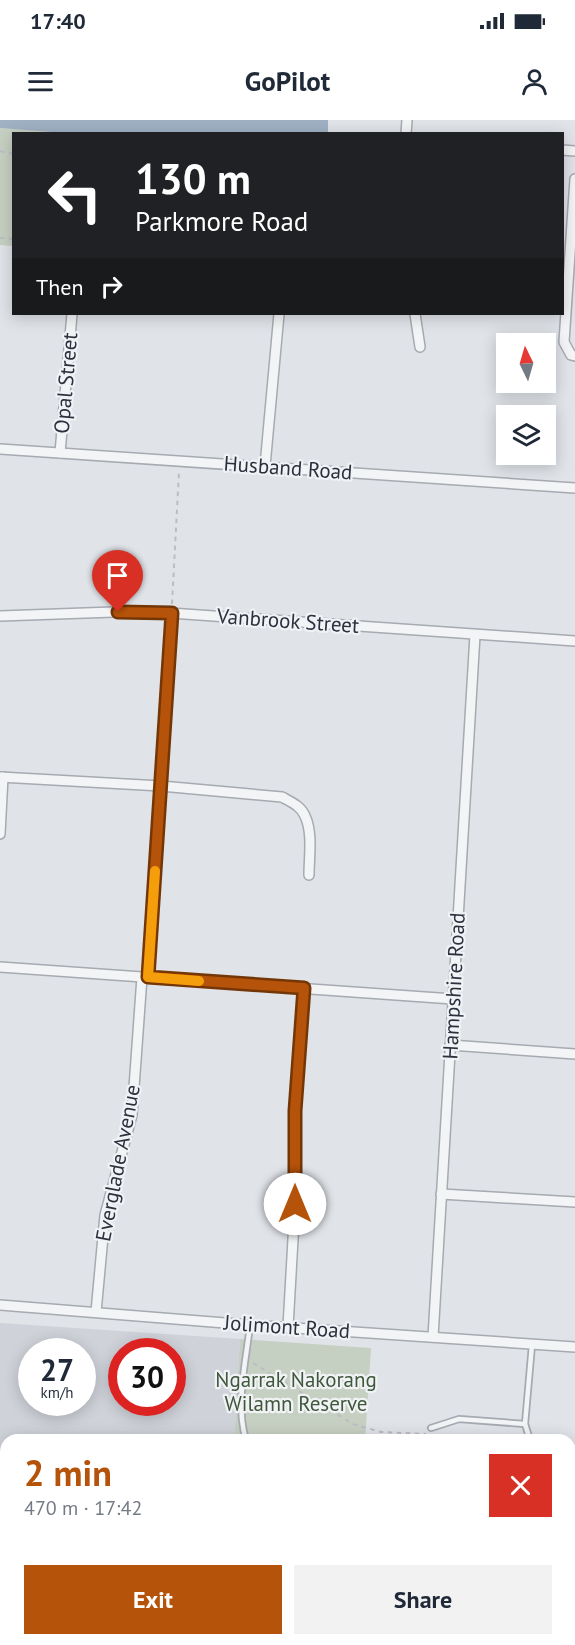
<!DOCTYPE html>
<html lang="en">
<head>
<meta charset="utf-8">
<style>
	body { margin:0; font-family:"PT Sans",sans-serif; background:#f2f2f3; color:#1f2937; height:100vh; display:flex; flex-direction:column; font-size:22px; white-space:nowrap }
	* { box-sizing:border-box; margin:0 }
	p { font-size:20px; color:#747a83 }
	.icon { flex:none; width:33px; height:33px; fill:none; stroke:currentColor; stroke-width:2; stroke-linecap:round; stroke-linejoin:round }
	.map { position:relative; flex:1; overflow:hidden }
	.panel { position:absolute; left:0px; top:1314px; width:576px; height:212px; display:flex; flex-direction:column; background:#fff; border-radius:18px 18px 0 0; box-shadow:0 3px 15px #0003 }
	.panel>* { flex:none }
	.banner { position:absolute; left:12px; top:12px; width:552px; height:183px; border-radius:0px; box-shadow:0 3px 15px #0003; background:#202124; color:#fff; overflow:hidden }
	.needle { width:39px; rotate:355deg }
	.controls { position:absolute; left:496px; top:213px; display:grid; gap:12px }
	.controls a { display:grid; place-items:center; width:60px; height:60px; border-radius:0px; background:#fff; box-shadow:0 3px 15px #0003; font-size:30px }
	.speed { position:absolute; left:18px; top:1218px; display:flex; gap:12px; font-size:30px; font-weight:700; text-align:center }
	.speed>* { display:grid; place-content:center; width:78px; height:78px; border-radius:50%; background:#fff; box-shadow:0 3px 15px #0003; line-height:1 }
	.speed small { font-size:15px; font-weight:400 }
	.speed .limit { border:9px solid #d22; background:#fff; color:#111 }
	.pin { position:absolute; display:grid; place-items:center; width:51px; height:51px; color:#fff; margin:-62px -26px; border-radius:50% 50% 50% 0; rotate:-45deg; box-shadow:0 0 6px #0007 }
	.pin .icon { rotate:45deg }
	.me { position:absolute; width:66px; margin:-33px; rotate:0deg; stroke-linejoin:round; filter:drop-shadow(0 0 4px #0008) }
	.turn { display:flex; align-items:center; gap:21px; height:126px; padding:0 24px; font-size:27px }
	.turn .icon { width:78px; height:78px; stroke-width:2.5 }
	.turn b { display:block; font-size:42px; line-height:51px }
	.then { display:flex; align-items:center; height:57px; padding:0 24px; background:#0003; gap:12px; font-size:22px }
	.round { display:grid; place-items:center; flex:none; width:63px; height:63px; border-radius:0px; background:#f2f2f3 }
	.headline { display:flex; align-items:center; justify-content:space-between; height:102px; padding:0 24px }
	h1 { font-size:36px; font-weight:600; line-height:45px; color:#b45309 }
	.cta { display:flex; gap:12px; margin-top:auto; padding:12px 24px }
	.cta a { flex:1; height:69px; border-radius:0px; background:#b45309; color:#fff; font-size:24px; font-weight:600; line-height:69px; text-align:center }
	.cta a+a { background:#f2f2f3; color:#1f2937 }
	.status { display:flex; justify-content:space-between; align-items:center; height:42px; padding:0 30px; background:#fff; direction:ltr }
	.status svg { height:16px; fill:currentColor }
	header { display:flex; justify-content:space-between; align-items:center; height:78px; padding:0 24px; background:#fff; font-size:27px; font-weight:600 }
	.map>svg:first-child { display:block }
	.built { fill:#cfd2d9; fill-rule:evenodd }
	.green { fill:#c6d0c2 }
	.water { fill:#9fb1c3 }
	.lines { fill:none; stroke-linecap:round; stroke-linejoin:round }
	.lane-casing { stroke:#a6aab1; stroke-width:8 }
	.street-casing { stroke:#a6aab1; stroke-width:12 }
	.path { stroke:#bbbdc2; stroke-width:2; stroke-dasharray:4.5 4.5; stroke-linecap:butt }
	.lane { stroke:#f3f4f6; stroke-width:4.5 }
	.street { stroke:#f3f4f6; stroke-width:9 }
	.route-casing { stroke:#753606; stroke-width:15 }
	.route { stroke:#b45309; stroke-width:10 }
	.slow { stroke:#f59e0b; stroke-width:10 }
	.labels { text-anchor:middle; stroke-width:4.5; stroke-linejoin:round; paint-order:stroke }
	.street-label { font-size:21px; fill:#2b313d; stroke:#f0f2f5 }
	.park-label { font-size:21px; fill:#3f573a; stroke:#f0f2f5 }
</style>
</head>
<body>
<div class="status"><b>17:40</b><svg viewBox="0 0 49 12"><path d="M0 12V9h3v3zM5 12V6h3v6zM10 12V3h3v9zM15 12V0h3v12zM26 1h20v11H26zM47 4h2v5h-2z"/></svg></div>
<header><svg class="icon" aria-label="menu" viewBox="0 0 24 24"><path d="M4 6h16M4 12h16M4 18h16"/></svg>GoPilot<svg class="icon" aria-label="person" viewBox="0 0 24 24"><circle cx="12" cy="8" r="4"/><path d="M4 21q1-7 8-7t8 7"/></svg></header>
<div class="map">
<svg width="575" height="1525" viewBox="0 0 575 1525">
	<rect width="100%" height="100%" fill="#e0e3e8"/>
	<path class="built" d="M0 1203 240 1219 234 1320H6V1397H0ZM32 1232H82V1282H32ZM122 1232H172V1282H122Z"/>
	<g class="green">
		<path d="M0 8 78 13 14 14 13 126 0 125Z"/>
		<path d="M240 1219 371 1228 365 1320H234Z"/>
		<path d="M570 1440H575V1525H0V1452H6V1520H570Z"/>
	</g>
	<path class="water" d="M0 0H328V14H78L0 8Z"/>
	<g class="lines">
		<defs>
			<g id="lane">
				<path d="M431 1308 459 1299 525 1304"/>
				<path d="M246 1320C235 1284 246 1242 250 1205"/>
				<path d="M530 1320 525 1304 532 1225"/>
				<path d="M570 1348 575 1349"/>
				<path d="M570 1409 575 1410"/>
			</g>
			<g id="street">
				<path d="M406 14 407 0"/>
				<path d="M562 30 575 31"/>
				<path d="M575 59 564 222 571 235 575 236"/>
				<path d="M415 194 420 227"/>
				<path d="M0 329 575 368"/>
				<path d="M60 333 72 194"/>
				<path d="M265 346 279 194"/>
				<path d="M0 496 142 491 575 521"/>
				<path d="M0 657 161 666 282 677C291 682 301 686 305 696 313 713 309 737 309 755"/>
				<path d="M0 714 3 657"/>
				<path d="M0 847 453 879"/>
				<path d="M148 857 172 493"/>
				<path d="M450 925 575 934"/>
				<path d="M441 1074 575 1082"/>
				<path d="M0 1185 250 1205 575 1227"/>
				<path d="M96 1192 105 1095 132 995 142 857"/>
				<path d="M288 1207 295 1084V991L304 868"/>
				<path d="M433 1217 475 515"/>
			</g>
		</defs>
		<use href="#lane" class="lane-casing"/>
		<use href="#street" class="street-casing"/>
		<g class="path">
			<path d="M0 31 14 34"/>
			<path d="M0 118 14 119"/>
			<path d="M172 484 179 352"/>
			<path d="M253 1243 353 1304 381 1312 426 1314"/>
			<path d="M0 1462 6 1461"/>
			<path d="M570 1475 575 1474"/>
			<path d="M215 1525 216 1520"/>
			<path d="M373 1525V1520"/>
		</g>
		<use href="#lane" class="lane"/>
		<use href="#street" class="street"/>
	</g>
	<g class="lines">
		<defs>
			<path id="route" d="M118 492 172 493 148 857 304 868 295 991V1084"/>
		</defs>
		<use href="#route" class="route-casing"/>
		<use href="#route" class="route"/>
		<path class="slow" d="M155 751 148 857 199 861"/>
	</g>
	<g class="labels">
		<g class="street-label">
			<text transform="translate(66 263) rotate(-85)" y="7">Opal Street</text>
			<text transform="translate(288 348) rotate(4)" y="7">Husband Road</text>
			<text transform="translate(288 501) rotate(4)" y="7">Vanbrook Street</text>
			<text transform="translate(454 866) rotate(-87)" y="7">Hampshire Road</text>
			<text transform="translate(118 1043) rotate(-79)" y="7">Everglade Avenue</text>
			<text transform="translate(287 1207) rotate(4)" y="7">Jolimont Road</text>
		</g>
		<g class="park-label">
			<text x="296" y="1267">Ngarrak Nakorang<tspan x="296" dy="24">Wilamn Reserve</tspan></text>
		</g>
	</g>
</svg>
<div class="controls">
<a><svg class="needle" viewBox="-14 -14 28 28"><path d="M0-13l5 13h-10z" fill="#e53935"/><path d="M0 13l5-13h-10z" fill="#747a83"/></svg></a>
<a><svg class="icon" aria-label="layers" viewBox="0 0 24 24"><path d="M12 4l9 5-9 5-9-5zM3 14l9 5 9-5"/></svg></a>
</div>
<div class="speed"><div>27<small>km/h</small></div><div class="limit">30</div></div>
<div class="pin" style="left:118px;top:492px;background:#d93025"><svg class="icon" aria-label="arrive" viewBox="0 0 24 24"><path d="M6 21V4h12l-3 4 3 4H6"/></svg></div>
<svg class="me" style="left:295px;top:1084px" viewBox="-20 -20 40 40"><circle r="19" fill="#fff"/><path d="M0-13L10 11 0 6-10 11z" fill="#b45309"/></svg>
<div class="banner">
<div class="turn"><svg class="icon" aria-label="left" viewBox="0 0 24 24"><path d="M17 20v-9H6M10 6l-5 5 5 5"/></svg><div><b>130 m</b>Parkmore Road</div></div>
<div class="then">Then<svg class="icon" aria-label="right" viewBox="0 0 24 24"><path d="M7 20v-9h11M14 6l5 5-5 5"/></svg></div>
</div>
<section class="panel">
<div class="headline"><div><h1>2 min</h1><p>470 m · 17:42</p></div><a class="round" style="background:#d93025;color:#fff"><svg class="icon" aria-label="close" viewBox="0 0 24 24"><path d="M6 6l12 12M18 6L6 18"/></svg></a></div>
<div class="cta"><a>Exit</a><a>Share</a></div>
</section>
</div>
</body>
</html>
